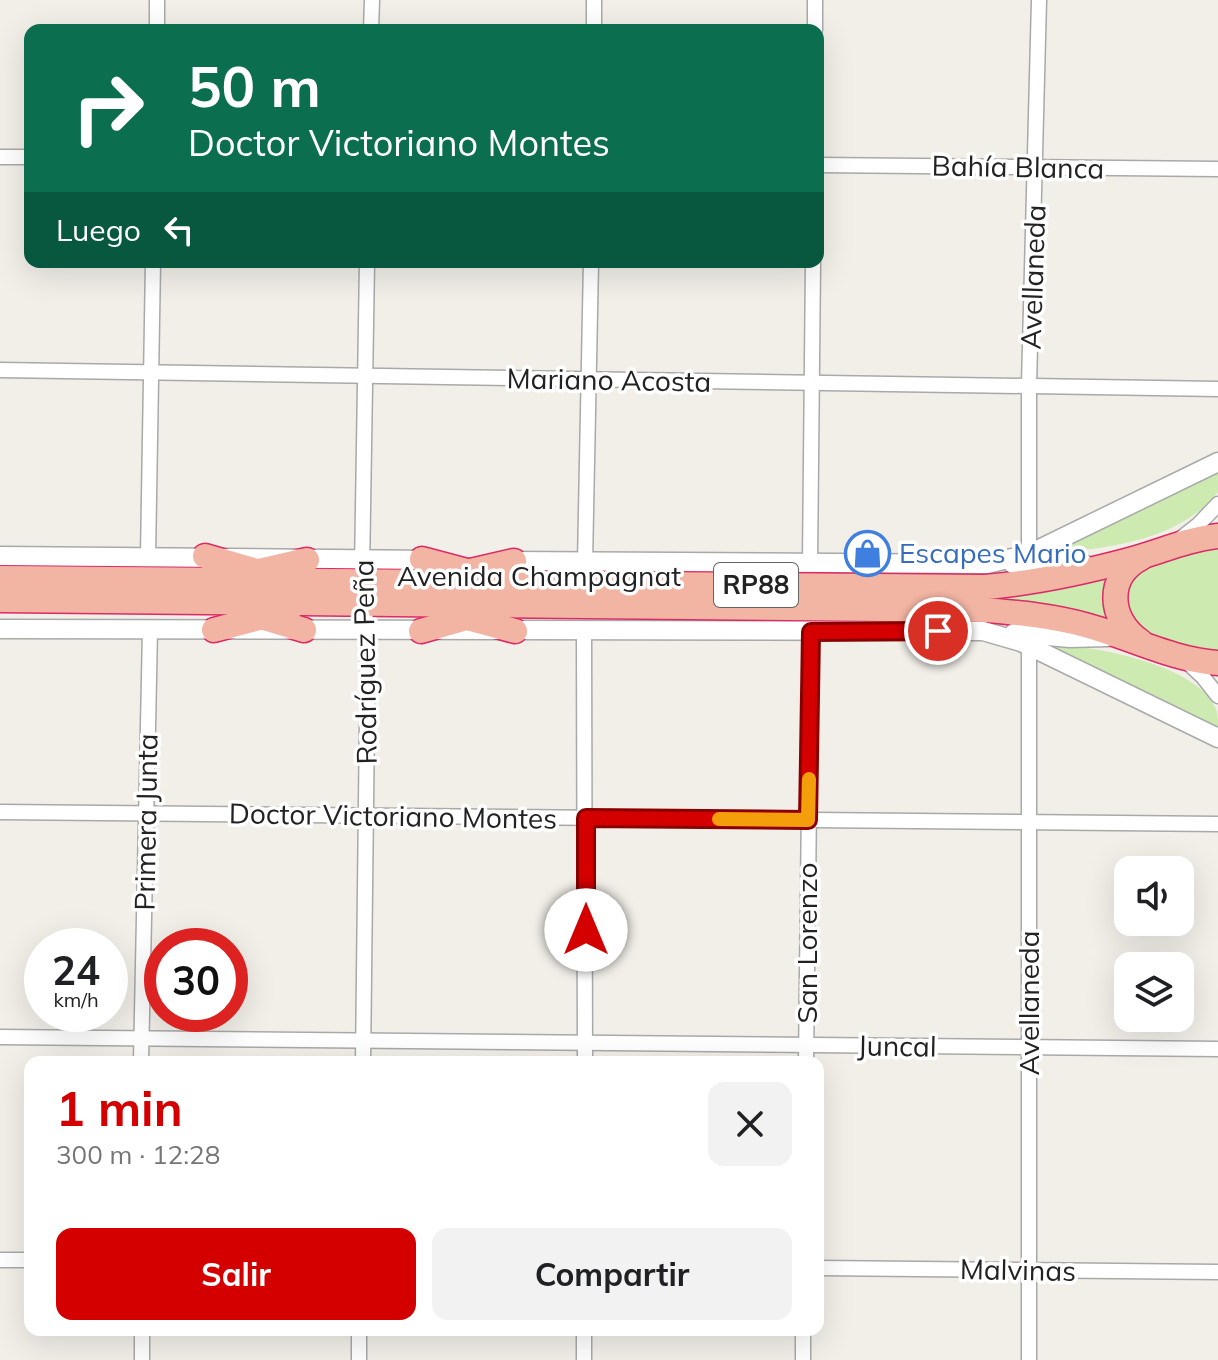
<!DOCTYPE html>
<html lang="es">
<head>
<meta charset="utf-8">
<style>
	body { margin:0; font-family:Mulish,sans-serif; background:#f2f2f2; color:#202124; height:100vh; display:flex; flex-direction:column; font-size:30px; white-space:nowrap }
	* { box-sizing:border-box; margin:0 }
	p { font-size:26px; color:#757577 }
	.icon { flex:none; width:44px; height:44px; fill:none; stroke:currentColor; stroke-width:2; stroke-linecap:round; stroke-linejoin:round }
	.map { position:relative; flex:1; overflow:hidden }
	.side { position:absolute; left:24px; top:1056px; width:800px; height:280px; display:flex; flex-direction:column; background:#fff; border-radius:16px; box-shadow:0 8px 32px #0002 }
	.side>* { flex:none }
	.top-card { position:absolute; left:24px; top:24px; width:800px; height:244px; border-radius:16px; box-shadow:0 8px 32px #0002; background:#0b6e4f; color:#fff; overflow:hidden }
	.tools { position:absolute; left:1114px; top:856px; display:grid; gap:16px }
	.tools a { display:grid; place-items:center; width:80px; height:80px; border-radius:16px; background:#fff; box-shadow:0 8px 32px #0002; font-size:40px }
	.speed { position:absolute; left:24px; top:928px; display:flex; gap:16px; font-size:40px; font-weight:700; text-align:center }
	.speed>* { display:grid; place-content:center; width:104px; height:104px; border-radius:50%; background:#fff; box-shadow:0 8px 32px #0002; line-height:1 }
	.speed small { font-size:20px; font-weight:400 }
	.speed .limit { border:12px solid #d22; background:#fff; color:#111 }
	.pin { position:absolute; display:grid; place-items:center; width:68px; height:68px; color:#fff; margin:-34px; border:4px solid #fff; border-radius:50%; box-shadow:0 2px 8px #0007 }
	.me { position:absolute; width:88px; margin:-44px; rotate:0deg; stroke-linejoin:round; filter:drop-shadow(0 0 6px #0008) }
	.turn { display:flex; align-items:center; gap:28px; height:168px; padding:0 32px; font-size:36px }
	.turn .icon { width:104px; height:104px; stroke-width:2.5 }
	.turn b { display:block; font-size:56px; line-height:68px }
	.then { display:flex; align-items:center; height:76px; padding:0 32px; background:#0003; gap:16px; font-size:30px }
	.round { display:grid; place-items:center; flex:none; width:84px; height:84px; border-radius:16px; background:#f2f2f2 }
	.overview { display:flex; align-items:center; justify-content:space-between; height:136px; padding:0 32px }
	h1 { font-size:48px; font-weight:700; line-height:60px; color:#d40000 }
	.primary-button { display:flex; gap:16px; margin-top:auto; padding:16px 32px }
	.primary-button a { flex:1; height:92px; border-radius:16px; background:#d40000; color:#fff; font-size:32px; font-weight:700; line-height:92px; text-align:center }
	.primary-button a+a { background:#f2f2f2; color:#202124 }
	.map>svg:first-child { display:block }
	.grass { fill:#cdebb0 }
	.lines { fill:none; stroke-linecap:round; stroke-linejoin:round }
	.minor-casing { stroke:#a9a9a9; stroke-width:17 }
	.tertiary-casing { stroke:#a9a9a9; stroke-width:21 }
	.trunk-casing { stroke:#dc2a67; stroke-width:27 }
	.minor { stroke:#fff; stroke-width:14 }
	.tertiary { stroke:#fff; stroke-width:18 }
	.trunk { stroke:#f2b4a3; stroke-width:24 }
	.route-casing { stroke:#8a0000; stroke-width:20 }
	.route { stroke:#d40000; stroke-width:14 }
	.slow { stroke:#f59e0b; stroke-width:14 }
	.labels { text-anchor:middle; stroke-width:7; stroke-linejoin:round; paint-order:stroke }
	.shield { fill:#fff; stroke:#646464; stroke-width:2 }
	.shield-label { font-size:26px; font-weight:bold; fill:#222 }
	.street-label { font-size:28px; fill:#222; stroke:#fff }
	.shop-label { font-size:28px; fill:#366cbe; stroke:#fff; text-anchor:start }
</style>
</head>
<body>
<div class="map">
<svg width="1218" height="1360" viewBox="0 0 1218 1360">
	<rect width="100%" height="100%" fill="#f2efe9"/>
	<g class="grass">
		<path d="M1218 469V492C1175 545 1101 548 1038 555Z"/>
		<path d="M1218 545V655L1166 642 1150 634 1139 627 1125 607C1126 601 1125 593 1127 588 1137 561 1193 552 1218 545Z"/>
		<path d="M1109 573 1106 582 1109 623 374 589Z"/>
		<path d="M1041 644C1086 644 1201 663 1217 712 1218 718 1218 725 1218 731Z"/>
	</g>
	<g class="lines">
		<defs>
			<g id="minor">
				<path d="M157 30V0"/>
				<path d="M371 30 372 0"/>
				<path d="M594 30V0"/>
				<path d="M815 30V0"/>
				<path d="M0 157H30"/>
				<path d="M818 165 1218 169"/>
				<path d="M0 370 1218 389"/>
				<path d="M1180 539 1198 525 1218 504"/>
				<path d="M1029 554V385L1039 0"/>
				<path d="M148 556 153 262"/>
				<path d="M810 561 813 262"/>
				<path d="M585 562 591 262"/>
				<path d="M362 570 367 262"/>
				<path d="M362 598 368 631 363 1062"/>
				<path d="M584 631 585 1062"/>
				<path d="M1029 646V1360"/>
				<path d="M1187 662 1203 677 1218 696"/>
				<path d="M0 812 1218 824"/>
				<path d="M0 1037 1218 1049"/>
				<path d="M141 1062 150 630"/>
				<path d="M806 1062 811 632"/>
				<path d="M0 1260H30"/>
				<path d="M818 1268 1218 1272"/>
				<path d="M142 1360V1330"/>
				<path d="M359 1360V1330"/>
				<path d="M584 1360V1330"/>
				<path d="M803 1360V1330"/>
			</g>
			<g id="tertiary">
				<path d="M0 556 433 560"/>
				<path d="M503 561 987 564 1029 554 1218 462"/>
				<path d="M1013 564 1083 563"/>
				<path d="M0 629 983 631 1021 642 1218 738"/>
				<path d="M1014 633 1070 638 1108 637"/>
			</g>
			<g id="trunk">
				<path d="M205 556 260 572"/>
				<path d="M422 559 471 572"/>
				<path d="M259 571 307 560"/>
				<path d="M462 573 514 561"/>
				<path d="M0 578 985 587C1035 583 1085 572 1133 559 1162 551 1188 539 1218 536"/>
				<path d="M0 600 986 610C1019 613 1053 616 1085 625 1130 637 1172 660 1218 663"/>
				<path d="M261 617 304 630"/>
				<path d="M467 618 515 631"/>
				<path d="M214 630 289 610"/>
				<path d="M421 631 484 613"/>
				<path d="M1140 641C1108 619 1106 576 1141 558"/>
			</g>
		</defs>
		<use href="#minor" class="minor-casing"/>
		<use href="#tertiary" class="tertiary-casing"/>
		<use href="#trunk" class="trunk-casing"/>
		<use href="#minor" class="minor"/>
		<use href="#tertiary" class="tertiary"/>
		<use href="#trunk" class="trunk"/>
	</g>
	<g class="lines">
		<defs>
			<path id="route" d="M586 930V818L808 820 811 632 938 631"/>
		</defs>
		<use href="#route" class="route-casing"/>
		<use href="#route" class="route"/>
		<path class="slow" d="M719 819 808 820 809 779"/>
	</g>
	<defs>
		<symbol id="shop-ring" viewBox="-11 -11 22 22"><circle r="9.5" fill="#fff" stroke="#3f7fe0" stroke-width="1.5"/><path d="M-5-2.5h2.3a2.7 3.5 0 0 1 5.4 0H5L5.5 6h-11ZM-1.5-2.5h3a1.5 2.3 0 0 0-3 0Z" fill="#3f7fe0"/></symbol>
	</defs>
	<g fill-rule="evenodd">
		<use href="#shop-ring" x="842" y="528" width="51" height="51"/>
	</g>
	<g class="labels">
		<rect class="shield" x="714" y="563" width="84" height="44" rx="6"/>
		<g class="shield-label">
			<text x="756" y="594">RP88</text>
		</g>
		<g class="street-label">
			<text transform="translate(1018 167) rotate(1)" y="10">Bahía Blanca</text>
			<text transform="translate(1033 277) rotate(-88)" y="10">Avellaneda</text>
			<text transform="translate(609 380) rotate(1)" y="10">Mariano Acosta</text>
			<text x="539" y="586">Avenida Champagnat</text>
			<text transform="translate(365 662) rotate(-91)" y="10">Rodríguez Peña</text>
			<text transform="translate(393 816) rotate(1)" y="10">Doctor Victoriano Montes</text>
			<text transform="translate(146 822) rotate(-89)" y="10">Primera Junta</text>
			<text transform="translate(807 943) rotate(-90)" y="10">San Lorenzo</text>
			<text transform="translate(1029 1003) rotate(-90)" y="10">Avellaneda</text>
			<text transform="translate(897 1046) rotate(1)" y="10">Juncal</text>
			<text transform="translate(1018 1270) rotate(1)" y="10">Malvinas</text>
		</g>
		<g class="shop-label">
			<text x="899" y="563">Escapes Mario</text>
		</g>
	</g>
</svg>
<div class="tools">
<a><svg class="icon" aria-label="sound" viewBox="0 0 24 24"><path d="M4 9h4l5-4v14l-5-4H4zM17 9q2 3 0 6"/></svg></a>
<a><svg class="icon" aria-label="layers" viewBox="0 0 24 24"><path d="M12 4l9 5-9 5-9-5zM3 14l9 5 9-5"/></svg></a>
</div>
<div class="speed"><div>24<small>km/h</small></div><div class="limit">30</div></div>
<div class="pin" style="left:938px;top:631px;background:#d93025"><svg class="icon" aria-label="arrive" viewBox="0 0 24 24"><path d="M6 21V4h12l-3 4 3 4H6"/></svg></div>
<svg class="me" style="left:586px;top:930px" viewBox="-20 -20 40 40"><circle r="19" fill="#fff"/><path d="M0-13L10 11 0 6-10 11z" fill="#d40000"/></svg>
<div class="top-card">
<div class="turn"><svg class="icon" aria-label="right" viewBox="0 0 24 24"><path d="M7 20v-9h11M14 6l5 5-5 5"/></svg><div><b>50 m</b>Doctor Victoriano Montes</div></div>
<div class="then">Luego<svg class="icon" aria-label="left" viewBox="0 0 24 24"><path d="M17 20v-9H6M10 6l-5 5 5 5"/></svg></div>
</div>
<section class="side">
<div class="overview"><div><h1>1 min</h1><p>300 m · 12:28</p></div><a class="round"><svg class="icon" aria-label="close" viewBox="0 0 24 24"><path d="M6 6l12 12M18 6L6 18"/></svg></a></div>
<div class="primary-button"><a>Salir</a><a>Compartir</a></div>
</section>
</div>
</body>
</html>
